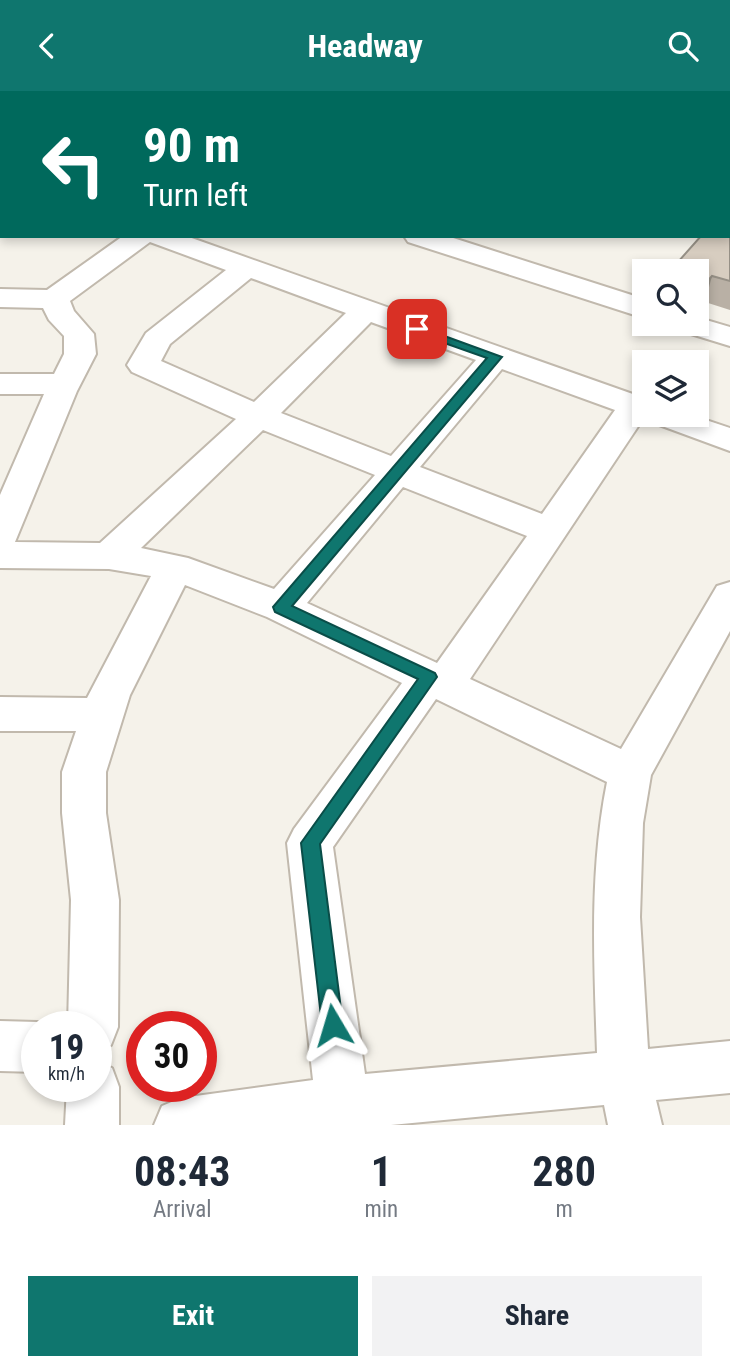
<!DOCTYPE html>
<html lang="en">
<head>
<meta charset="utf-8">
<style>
	body { margin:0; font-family:"Roboto Condensed",sans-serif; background:#f2f2f3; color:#1f2937; height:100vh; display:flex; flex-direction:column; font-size:26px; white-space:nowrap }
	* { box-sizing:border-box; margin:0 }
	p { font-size:23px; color:#747a83 }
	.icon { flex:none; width:38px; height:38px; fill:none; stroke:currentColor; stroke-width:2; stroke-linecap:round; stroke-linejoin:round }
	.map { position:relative; height:1034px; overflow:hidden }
	.drawer { display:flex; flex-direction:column; background:#fff; flex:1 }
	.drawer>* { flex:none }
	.banner { position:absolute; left:0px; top:0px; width:732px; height:147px; box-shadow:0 4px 10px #0003; background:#00695c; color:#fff; overflow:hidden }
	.controls { position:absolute; left:632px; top:168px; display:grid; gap:14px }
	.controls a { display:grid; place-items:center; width:77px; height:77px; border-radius:0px; background:#fff; box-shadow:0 4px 10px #0003; font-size:35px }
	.speed { position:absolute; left:21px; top:920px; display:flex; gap:14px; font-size:35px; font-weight:700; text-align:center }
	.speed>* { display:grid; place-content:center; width:91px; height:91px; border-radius:50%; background:#fff; box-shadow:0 4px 10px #0003; line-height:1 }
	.speed small { font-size:18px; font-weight:400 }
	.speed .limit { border:10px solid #d22; background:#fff; color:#111 }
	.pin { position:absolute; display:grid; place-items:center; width:60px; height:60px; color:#fff; margin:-30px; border-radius:14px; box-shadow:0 4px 10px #0006 }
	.me { position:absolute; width:77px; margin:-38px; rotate:353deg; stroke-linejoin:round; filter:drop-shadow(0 0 5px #0008) }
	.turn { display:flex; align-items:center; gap:24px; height:147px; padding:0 28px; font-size:32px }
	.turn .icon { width:91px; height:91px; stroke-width:2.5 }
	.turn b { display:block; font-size:49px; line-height:60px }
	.eta { display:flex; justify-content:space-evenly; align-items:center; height:119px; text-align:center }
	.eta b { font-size:42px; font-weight:700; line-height:49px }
	.action { display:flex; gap:14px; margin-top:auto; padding:14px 28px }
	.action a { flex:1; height:80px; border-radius:0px; background:#0f766e; color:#fff; font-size:28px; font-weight:700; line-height:80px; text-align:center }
	.action a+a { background:#f2f2f3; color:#1f2937 }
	header { display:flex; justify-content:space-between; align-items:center; height:91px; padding:0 28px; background:#0f766e; color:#fff; font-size:32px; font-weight:700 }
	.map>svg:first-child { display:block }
	.education { fill:#eee6d5 }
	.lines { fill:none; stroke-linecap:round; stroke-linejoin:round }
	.minor-casing { stroke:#c1b9ad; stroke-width:4 }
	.minor { fill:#fff; fill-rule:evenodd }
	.wall { fill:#b9b0a5 }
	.shaded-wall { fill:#969086 }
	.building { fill:#d7cdc0; stroke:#969086; stroke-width:2 }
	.route { fill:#0f766e; stroke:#0a4d48; stroke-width:2 }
</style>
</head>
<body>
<header><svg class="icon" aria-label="back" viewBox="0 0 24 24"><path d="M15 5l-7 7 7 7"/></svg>Headway<svg class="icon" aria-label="search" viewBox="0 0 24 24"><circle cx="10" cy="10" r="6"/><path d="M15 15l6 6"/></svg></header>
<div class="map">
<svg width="730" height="1034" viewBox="0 0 730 1034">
	<rect width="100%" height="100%" fill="#f5f2ea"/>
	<path class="education" d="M405 0H680L411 2Z"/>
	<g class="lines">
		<defs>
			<g id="minor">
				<path d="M50 0H75L48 2Z"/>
				<path d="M204 0H232L234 2H206Z"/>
				<path d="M301 0H325L299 2Z"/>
				<path d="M0 28H2L0 43Z"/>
				<path d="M0 81 2 82V98L0 97Z"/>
				<path d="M123 145H186L644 307V324H691L730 337V360L643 328 470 588 621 658 717 495 730 491V540L651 684 643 732 640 826 648 958 730 950V1002L656 1009 662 1034H608L604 1014 391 1034H154L162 1015 181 1007 313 989 287 752 294 738 402 592 267 526 185 494 130 604 106 681V722L119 809 118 936 111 954 96 960V936H68L71 809 62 722V681L76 640H0V606L87 607 151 485 109 478 0 477V404L44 303H0V283H54L64 263V245L49 229 43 217 0 216V198L47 199ZM150 151 226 179 146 242 127 274 132 281 236 328 100 452 15 451 77 300 96 263 94 243 74 220 70 210ZM251 187 346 222 254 311 161 270 170 253ZM371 231 476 269 391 365 281 322ZM502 278 615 319 542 423 420 376ZM263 339 375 384 274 498 188 467 141 457ZM403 396 527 445 437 572 307 512ZM436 608 607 691C589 781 594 871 597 962L365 983 333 756Z"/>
				<path d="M404 145H447L644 208V227L408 151Z"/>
				<path d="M696 226 730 236V255L678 239 674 233H696Z"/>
				<path d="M0 930 37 931 51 936H37V981L0 980Z"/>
				<path d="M96 971 112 977 119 996V1034H65L67 996H96Z"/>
			</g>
		</defs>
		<use href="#minor" class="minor-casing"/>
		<use href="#minor" class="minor"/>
	</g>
	<path class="wall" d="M730 137V219L705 211 696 221V180Z"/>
	<path class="shaded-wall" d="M712 185 705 211 696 221V211L699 200Z"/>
	<path class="building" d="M730 137V190L712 185 699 200 696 199V180H670L701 145H730Z"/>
	<path class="route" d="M417 235 502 266 292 515 435 582 437 586 320 753 343 934 340 941 333 944 325 941 322 934 301 752 418 588 275 521 273 516 487 267 413 241 411 238Z"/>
</svg>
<div class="controls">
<a><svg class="icon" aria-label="search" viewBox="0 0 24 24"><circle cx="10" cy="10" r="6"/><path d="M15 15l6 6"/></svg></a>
<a><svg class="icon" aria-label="layers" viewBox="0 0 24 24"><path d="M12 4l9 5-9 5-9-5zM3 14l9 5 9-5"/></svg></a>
</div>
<div class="speed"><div>19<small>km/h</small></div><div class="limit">30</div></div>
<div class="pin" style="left:417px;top:238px;background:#d93025"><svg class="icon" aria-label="arrive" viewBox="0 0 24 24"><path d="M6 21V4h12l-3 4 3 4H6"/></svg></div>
<svg class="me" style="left:333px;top:934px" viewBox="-20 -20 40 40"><path d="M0-17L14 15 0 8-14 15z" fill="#0f766e" stroke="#fff" stroke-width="4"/></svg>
<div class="banner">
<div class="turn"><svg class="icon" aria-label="left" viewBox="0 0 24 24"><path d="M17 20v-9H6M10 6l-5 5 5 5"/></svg><div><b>90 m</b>Turn left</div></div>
</div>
</div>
<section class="drawer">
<div class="eta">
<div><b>08:43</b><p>Arrival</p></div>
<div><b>1</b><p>min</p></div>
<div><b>280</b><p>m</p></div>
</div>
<div class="action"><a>Exit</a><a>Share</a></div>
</section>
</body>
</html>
